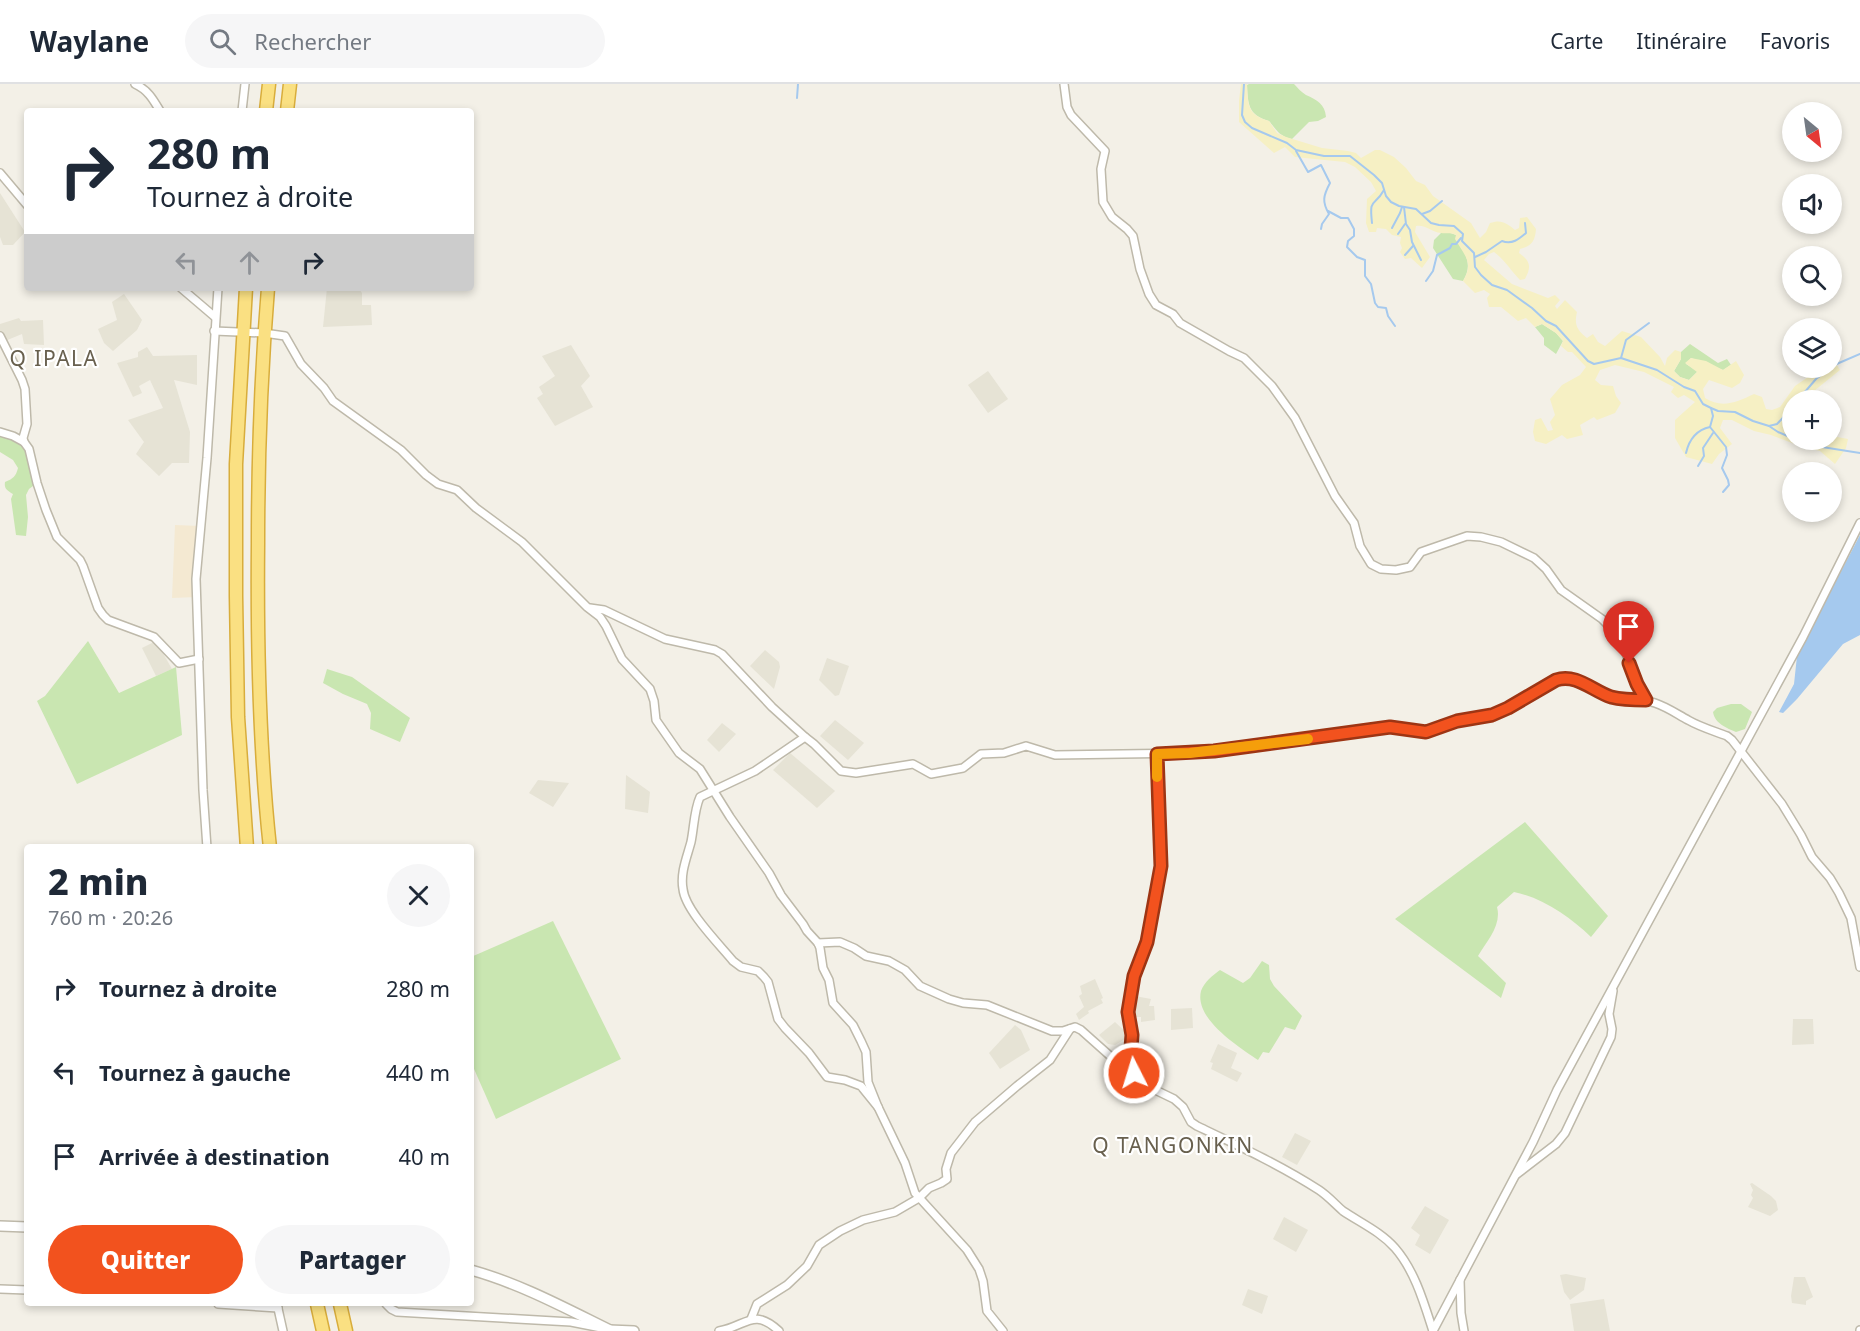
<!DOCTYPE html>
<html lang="fr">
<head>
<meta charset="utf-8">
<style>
	body { margin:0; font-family:"Noto Sans",sans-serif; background:#f6f6f7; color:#1f2937; height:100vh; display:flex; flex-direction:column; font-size:22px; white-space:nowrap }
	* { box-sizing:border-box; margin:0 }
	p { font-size:20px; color:#747a83 }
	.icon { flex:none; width:33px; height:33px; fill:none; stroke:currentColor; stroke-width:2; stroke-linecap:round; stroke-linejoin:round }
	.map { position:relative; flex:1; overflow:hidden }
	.drawer { position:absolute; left:24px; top:760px; width:450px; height:462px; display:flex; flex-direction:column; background:#fff; border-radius:6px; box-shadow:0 3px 9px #0003 }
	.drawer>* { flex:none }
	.guide { position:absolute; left:24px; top:24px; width:450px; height:183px; border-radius:6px; box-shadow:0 3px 9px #0003; background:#fff; color:#1f2937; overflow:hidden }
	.needle { width:39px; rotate:151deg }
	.fabs { position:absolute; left:1782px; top:18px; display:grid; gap:12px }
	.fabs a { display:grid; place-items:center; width:60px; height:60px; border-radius:50%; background:#fff; box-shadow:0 3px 9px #0003; font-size:30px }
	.pin { position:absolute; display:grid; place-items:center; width:51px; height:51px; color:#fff; margin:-62px -26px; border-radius:50% 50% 50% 0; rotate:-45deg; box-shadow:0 0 6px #0007 }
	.pin .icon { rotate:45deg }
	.me { position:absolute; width:66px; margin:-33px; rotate:355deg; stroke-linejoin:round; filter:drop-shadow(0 0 4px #0008) }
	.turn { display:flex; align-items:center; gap:21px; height:126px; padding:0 24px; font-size:27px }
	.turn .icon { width:78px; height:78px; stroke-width:2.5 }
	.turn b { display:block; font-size:42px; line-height:51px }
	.lanes { display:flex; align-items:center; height:57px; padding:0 24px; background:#0003; justify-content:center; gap:30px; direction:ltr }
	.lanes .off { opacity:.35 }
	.round { display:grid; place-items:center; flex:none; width:63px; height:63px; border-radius:32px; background:#f6f6f7 }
	.head { display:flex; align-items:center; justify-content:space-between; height:102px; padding:0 24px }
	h1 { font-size:36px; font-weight:800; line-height:45px }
	.cta { display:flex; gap:12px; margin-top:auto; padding:12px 24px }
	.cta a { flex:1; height:69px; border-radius:36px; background:#f2521e; color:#fff; font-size:24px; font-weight:800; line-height:69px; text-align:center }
	.cta a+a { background:#f6f6f7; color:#1f2937 }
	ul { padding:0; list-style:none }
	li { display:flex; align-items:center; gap:18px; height:84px; padding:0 24px }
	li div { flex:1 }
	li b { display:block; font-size:22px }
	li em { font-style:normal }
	header { display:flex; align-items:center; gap:36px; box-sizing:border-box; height:84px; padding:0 30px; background:#fff; border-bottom:2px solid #e0e1e3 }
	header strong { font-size:28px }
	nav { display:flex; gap:33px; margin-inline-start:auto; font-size:21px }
	.search { width:420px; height:54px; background:#f6f6f7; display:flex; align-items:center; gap:15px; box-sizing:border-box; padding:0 21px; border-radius:33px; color:#747a83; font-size:22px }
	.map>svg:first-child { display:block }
	.residential { fill:#e6e3d5 }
	.commercial { fill:#f4e9d2 }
	.green { fill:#c9e6b1 }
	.sand { fill:#f6f0c4 }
	.water { fill:#a5c9ee }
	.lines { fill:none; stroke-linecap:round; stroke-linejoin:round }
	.stream { stroke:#a5c9ee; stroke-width:2 }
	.minor-casing { stroke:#beb9aa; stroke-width:10 }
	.tertiary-casing { stroke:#beb9aa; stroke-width:12 }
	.trunk-casing { stroke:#d8ad3c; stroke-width:15 }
	.minor { stroke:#fff; stroke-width:7 }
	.tertiary { stroke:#fff; stroke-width:9 }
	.trunk { stroke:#fae082; stroke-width:12 }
	.route-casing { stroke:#9d3514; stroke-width:15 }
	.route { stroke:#f2521e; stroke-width:10 }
	.slow { stroke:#f59e0b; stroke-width:10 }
	.labels { text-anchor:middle; stroke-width:4.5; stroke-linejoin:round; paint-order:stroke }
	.quarter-label { font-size:21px; letter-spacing:1.5px; fill:#68604e; stroke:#fff }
</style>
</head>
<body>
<header>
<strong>Waylane</strong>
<div class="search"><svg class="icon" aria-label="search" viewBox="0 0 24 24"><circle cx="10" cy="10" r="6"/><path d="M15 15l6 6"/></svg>Rechercher</div>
<nav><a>Carte</a><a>Itinéraire</a><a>Favoris</a></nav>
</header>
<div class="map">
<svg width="1860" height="1247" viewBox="0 0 1860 1247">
	<rect width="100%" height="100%" fill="#f3f0e7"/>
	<g class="residential">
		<path d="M0 109 25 148 13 161H3L0 153Z"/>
		<path d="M327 204H358L362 209V221H371L372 241 323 243Z"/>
		<path d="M124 210 142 236 137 246 113 267 104 259 98 245 117 236 112 218Z"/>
		<path d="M19 234 21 237 43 236 44 261 24 260 22 250 5 257 0 247V240Z"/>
		<path d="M571 261 590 292 581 302 593 323 555 342 537 314 543 310 539 303 555 292 542 272Z"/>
		<path d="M147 263 153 272 197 271V301L174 296 190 348 189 379H172L159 392 136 370 144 358 128 336 163 324 150 296 139 302 142 309 133 313 117 279 138 273V268Z"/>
		<path d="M988 287 1008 315 988 329 968 301Z"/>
		<path d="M156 557 172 585 156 592 142 564Z"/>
		<path d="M765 566 779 578 780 583 774 605 750 582Z"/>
		<path d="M827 574 849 582 839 611 835 612 819 596Z"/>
		<path d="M835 636 864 659 848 676 820 652Z"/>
		<path d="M722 639 736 650 719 668 707 656Z"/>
		<path d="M790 669 835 707 817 724 773 686Z"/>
		<path d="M626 691 650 708 648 729 625 725Z"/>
		<path d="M538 696 569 699 553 723 529 709Z"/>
		<path d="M1095 895 1103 914 1101 915 1103 919 1088 927 1089 929 1079 936 1076 930 1084 923 1079 912 1082 910 1080 902Z"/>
		<path d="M1135 912 1151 915 1149 922H1154L1155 936 1141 938V933H1132Z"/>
		<path d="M1192 924 1193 944 1171 946V925Z"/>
		<path d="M1793 935H1813L1814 960 1792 961Z"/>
		<path d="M1115 938 1130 952 1115 961 1108 960 1099 951Z"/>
		<path d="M1015 941 1021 946 1030 966 1000 985 989 969Z"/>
		<path d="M1218 960 1237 969 1231 984 1242 989 1237 998 1211 985 1213 979 1210 978Z"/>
		<path d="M1295 1049 1311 1057 1297 1081 1282 1073Z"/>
		<path d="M1752 1099 1771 1112 1776 1117 1778 1126 1770 1132 1748 1123 1753 1114 1751 1111 1753 1106 1750 1100Z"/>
		<path d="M1425 1122 1449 1136 1430 1170 1415 1161 1420 1151 1411 1144Z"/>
		<path d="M1284 1133 1308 1146 1296 1168 1273 1155Z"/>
		<path d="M1566 1190 1586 1194 1584 1206 1570 1216 1564 1208 1560 1191Z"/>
		<path d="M1794 1193H1805L1813 1213 1806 1217V1221L1792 1219 1791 1212Z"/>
		<path d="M1248 1205 1268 1212 1262 1230 1242 1221Z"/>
		<path d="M1604 1215 1610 1247H1574L1570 1220Z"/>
	</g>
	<path class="commercial" d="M175 441 200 442 197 513 172 514Z"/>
	<g class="green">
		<path d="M1249 0H1294C1298 4 1301 8 1306 11 1317 16 1325 20 1326 33L1318 37 1309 38 1292 55C1278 51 1278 47 1269 37 1248 31 1248 20 1247 1Z"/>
		<path d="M1448 148 1456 151C1464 169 1474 179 1463 197L1453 195 1433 164 1434 156 1441 149Z"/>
		<path d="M1542 240 1556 249 1563 257 1556 270 1544 261V254L1535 243Z"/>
		<path d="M1690 260 1718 279 1727 275 1731 281 1723 286 1691 274 1686 280 1698 287 1689 296 1680 293 1674 287 1681 275V268Z"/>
		<path d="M0 348 24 358 37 399 29 405 26 411 28 433 26 452 16 451 11 415 13 410C7 406 4 405 5 398 13 395 16 392 18 384L13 376 0 368Z"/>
		<path d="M88 557 119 609 176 583 182 651 77 700 37 617 45 612Z"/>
		<path d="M327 585 352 593 410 634 400 658 370 645 371 629 367 620 343 610 323 599Z"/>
		<path d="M1731 620H1741L1752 628 1745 645 1736 648C1727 644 1715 640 1713 628L1717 624Z"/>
		<path d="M1525 738 1608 832 1591 853C1570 833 1543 814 1514 808L1497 823C1502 841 1487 857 1478 872L1506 899 1501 914 1395 835Z"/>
		<path d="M553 837 621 975 496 1035 471 978V873Z"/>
		<path d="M1262 877 1269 881 1270 895 1274 902 1302 932 1295 946 1285 943 1269 969 1263 968 1258 976C1239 963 1194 935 1201 907 1204 898 1213 891 1220 886L1243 899 1250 894Z"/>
	</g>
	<path class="sand" d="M1241 0H1247C1248 20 1247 31 1269 37L1277 49 1286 53 1322 64 1348 67 1356 69 1361 74 1375 66H1380L1394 73 1406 84 1416 97 1425 101 1433 112 1471 139 1480 154 1486 148 1490 139C1501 135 1507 139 1515 146L1519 144 1520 134 1527 133 1536 145C1535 157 1532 162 1520 165L1519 169C1530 177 1532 182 1525 195L1520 196C1511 187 1505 176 1494 168L1489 170 1484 176 1512 200 1548 214 1555 211 1560 216 1555 222 1557 225 1565 216 1577 228C1574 241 1577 246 1587 254L1593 250 1598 258 1605 262 1622 247 1641 253 1660 273 1665 282 1667 274 1675 266 1681 268V275L1674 287 1680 293 1689 296 1697 288 1685 279 1691 274 1706 277 1723 286 1736 277 1744 291 1740 299 1732 304 1709 296 1703 305 1705 314C1722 325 1737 318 1754 310L1762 313 1766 325 1772 326 1780 323 1795 302 1808 293 1812 284H1832V273L1840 286 1809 311 1807 307 1798 316H1792V324L1783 335 1792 348V356H1811L1818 358 1820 356H1832V352L1848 355 1846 364 1835 380 1820 367 1803 363 1771 351 1754 347 1732 336H1723L1720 344 1732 360 1719 370 1712 380 1686 373 1675 354V336L1695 318 1684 311 1678 314 1671 308 1674 303 1644 288 1615 281 1600 286 1595 296 1601 301 1613 302 1616 312 1621 319 1615 329 1597 336 1594 333 1580 341 1583 351 1567 355 1562 351 1546 360 1535 357 1533 348 1535 336 1541 334 1548 347 1553 346 1550 338 1555 331 1550 315 1562 301 1580 291 1586 283 1572 268H1568L1561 262 1563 257 1556 249 1542 240 1535 243 1526 234 1518 237 1501 223H1489L1487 214 1490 210 1484 206 1475 209 1463 197C1474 179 1465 172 1455 155L1456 151C1449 148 1447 150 1441 149 1431 148 1425 140 1416 142L1415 148 1430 173 1422 184 1411 174 1405 175 1400 168 1402 164 1400 159 1401 153 1392 151 1386 145 1377 144 1376 148H1369L1366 139 1367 115 1376 107 1371 98 1355 83 1345 78 1295 73 1285 63 1274 69 1239 38V17Z"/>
	<path class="water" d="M1860 451V551L1843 560 1797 615 1783 629 1779 628 1794 600 1797 572Z"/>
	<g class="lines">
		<g class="stream">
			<path d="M1244 0 1242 31 1245 38 1252 44 1287 59 1296 66 1324 72H1350L1374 91 1382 99 1386 112 1391 118 1399 122 1416 125 1431 139 1439 141 1454 142 1463 150 1462 157 1474 169 1475 183 1481 191 1492 201 1507 206 1532 224 1546 237 1556 242 1588 277 1594 280 1621 274 1657 286 1684 303 1695 307 1703 320 1711 324 1718 327 1735 328 1753 337 1769 342 1777 340 1792 324"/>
			<path d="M797 14 798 0"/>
			<path d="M1296 67 1308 88 1321 81 1330 99C1323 112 1322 118 1329 130L1322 140 1321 145"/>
			<path d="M1404 123 1406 140 1410 146 1412 158 1421 176"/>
			<path d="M1328 127 1341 134H1348L1354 145V152L1348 157 1347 163 1357 173 1365 176V192L1371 200 1375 219 1378 223 1386 224 1388 232 1395 242"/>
			<path d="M1422 130 1430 127 1442 117"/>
			<path d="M1372 139C1369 112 1374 124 1384 106"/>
			<path d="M1392 144 1400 129 1402 123"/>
			<path d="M1398 150 1405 140"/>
			<path d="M1405 171 1413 162"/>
			<path d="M1475 173 1486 168 1502 157C1512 161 1519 155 1526 149L1525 139"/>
			<path d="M1426 197 1433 187 1437 171 1450 164 1452 160H1456L1461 154"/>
			<path d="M1621 274 1626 256 1649 239"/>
			<path d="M1832 282 1860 270"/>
			<path d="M1798 316 1816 295 1830 284"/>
			<path d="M1711 324 1713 332 1710 343 1726 363 1727 371 1722 384 1728 396 1729 401 1723 408"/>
			<path d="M1769 342 1778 348 1792 354"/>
			<path d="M1798 356 1822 363 1860 369"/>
			<path d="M1686 369C1689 356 1696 346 1710 343"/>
			<path d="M1698 382 1704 372 1703 364 1713 349"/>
		</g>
		<defs>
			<g id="minor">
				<path d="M135 0C148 6 153 15 160 27"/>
				<path d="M1064 0 1067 23 1071 31 1105 67 1101 85 1103 118 1112 133 1127 145 1133 152 1140 185 1149 210 1156 221 1173 230 1180 239 1229 267 1244 274 1272 302 1295 334 1335 412 1354 439 1360 462 1371 480 1381 485 1396 486 1410 483 1421 468 1467 452 1481 453 1501 458 1534 474 1546 485 1561 506 1602 535 1613 546 1622 558 1637 600 1646 616"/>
				<path d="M242 27 245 0"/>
				<path d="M0 89 27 121"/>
				<path d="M181 204 215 233"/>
				<path d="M214 247 264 249 285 252 301 280 324 304 333 317 401 366 426 391 438 400 457 406 476 424 522 458 587 523 600 533 606 542 622 575 650 605 654 617 656 636 679 669 700 685 730 733 769 789 781 811 803 840 807 847 818 859 820 864 823 884 829 896 833 919 853 941 861 957 866 968 868 998 878 1023 905 1079 915 1109 967 1166 979 1185 983 1197 987 1227 1003 1247"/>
				<path d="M0 252 22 296 25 305 27 340 23 354 24 358 29 365 37 399 46 426 57 453 80 476 83 482 98 524 103 531 108 536 154 553 179 579 199 575"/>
				<path d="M0 348 13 352 24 358"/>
				<path d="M590 524 604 526 665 555 715 566 722 570 772 623 805 653"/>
				<path d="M1157 670 1161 782 1147 858 1134 892 1128 928 1132 951 1130 977 1134 989 1145 1001 1174 1015 1183 1023 1191 1038 1197 1042C1239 1062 1280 1081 1319 1106 1328 1112 1335 1120 1343 1127 1361 1139 1381 1148 1395 1164 1415 1187 1424 1219 1433 1247"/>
				<path d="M207 764 203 706 196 495 207 374 218 204"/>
				<path d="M818 859 840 858 854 864 866 872 889 877 905 886 920 902 949 915 963 919 987 921 1052 947H1063L1075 943 1081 946 1127 987 1134 989"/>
				<path d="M878 1023 861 1002 845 996 827 993 809 969 785 944 778 935 768 898 764 893 758 887 741 883 733 877C719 860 685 826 683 805 680 789 687 773 691 758 694 744 694 726 700 713L755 687 805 653 814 660 841 687 856 689 913 680 931 690 963 684 981 670 1004 669 1026 662 1055 671 1190 669 1390 643 1426 648 1457 637 1492 631 1508 625 1556 596C1575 590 1591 606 1609 611 1624 617 1640 614 1655 619 1667 623 1677 630 1688 636 1700 643 1714 647 1727 652L1732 656 1782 720 1801 751 1812 773 1830 794 1839 809 1851 834 1860 883"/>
				<path d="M1517 1090 1556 1060 1565 1049 1611 953 1612 945 1609 930 1613 907"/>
				<path d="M1460 1196 1461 1229 1464 1247"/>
				<path d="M0 1205 27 1206"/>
				<path d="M218 1220 278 1224"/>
				<path d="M277 1220 283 1247"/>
				<path d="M386 1220 391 1225 397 1228 571 1238 601 1244"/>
				<path d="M751 1235 757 1220 787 1201 807 1182 819 1161 840 1147 863 1136 895 1128 919 1114 929 1104 941 1099 947 1095 946 1085 951 1069 975 1038 1017 1002 1050 976 1070 945"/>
				<path d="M719 1247C747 1242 753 1223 779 1247"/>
				<path d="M1433 1247 1533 1058 1557 1006 1803 553 1860 439"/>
				<path d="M1860 1247V1246"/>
			</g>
			<g id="tertiary">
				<path d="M0 1142 27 1143"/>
				<path d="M471 1186C521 1200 565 1224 612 1247"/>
				<path d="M609 1246 634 1247"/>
			</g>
			<g id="trunk">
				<path d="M266 27 269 0"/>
				<path d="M287 27 290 0"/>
				<path d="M246 204 236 380V512L238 633 247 764"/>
				<path d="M268 204C261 289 258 374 258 459 257 560 259 663 270 764"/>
				<path d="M317 1220 323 1247"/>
				<path d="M340 1220 346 1247"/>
			</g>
		</defs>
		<use href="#minor" class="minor-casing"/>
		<use href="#tertiary" class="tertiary-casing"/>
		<use href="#trunk" class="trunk-casing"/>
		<use href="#minor" class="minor"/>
		<use href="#tertiary" class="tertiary"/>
		<use href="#trunk" class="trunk"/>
	</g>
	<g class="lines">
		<defs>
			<path id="route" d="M1134 989 1130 977 1132 951 1128 928 1134 892 1147 858 1161 782 1157 670 1214 667 1390 643 1426 648 1457 637 1492 631 1508 624 1556 596C1576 589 1593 607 1611 613 1623 616 1634 616 1646 616L1637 600 1629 579"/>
		</defs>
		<use href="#route" class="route-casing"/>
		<use href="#route" class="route"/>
		<path class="slow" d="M1157 693V670L1190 669 1308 655"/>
	</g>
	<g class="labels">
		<g class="quarter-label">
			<text x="54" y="282">Q IPALA</text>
			<text x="1173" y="1069">Q TANGONKIN</text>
		</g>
	</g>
</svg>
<div class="fabs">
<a><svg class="needle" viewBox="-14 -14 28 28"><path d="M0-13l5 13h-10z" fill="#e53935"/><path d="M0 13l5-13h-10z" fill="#747a83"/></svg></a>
<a><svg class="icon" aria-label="sound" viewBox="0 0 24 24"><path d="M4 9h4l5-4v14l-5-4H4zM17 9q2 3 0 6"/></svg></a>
<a><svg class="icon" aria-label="search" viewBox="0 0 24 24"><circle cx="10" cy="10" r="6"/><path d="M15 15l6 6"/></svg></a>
<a><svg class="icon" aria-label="layers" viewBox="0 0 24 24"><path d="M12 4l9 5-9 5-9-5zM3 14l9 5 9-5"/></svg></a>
<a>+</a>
<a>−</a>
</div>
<div class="pin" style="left:1629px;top:579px;background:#d93025"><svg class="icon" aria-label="arrive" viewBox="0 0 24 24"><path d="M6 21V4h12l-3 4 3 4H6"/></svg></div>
<svg class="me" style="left:1134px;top:989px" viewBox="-20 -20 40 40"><circle r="17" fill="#f2521e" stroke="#fff" stroke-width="3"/><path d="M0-11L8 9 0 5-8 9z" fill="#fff"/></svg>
<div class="guide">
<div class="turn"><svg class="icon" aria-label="right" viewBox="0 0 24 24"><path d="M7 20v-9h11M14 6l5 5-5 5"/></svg><div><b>280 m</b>Tournez à droite</div></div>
<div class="lanes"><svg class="icon off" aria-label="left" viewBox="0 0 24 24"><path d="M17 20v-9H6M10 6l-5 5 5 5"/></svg><svg class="icon off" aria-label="ahead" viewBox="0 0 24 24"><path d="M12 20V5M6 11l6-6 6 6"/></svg><svg class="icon" aria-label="right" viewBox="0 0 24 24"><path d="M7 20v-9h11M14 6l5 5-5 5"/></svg></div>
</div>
<section class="drawer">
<div class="head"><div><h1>2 min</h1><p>760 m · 20:26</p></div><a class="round"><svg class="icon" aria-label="close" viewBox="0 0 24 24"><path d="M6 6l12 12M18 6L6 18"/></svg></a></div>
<ul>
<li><svg class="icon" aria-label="right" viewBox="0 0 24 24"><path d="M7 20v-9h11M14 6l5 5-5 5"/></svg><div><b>Tournez à droite</b></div><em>280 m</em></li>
<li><svg class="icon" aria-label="left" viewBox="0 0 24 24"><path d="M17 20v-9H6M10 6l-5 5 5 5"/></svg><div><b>Tournez à gauche</b></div><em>440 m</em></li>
<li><svg class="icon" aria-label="arrive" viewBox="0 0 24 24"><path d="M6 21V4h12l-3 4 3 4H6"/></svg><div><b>Arrivée à destination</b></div><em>40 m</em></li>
</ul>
<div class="cta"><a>Quitter</a><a>Partager</a></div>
</section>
</div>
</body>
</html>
